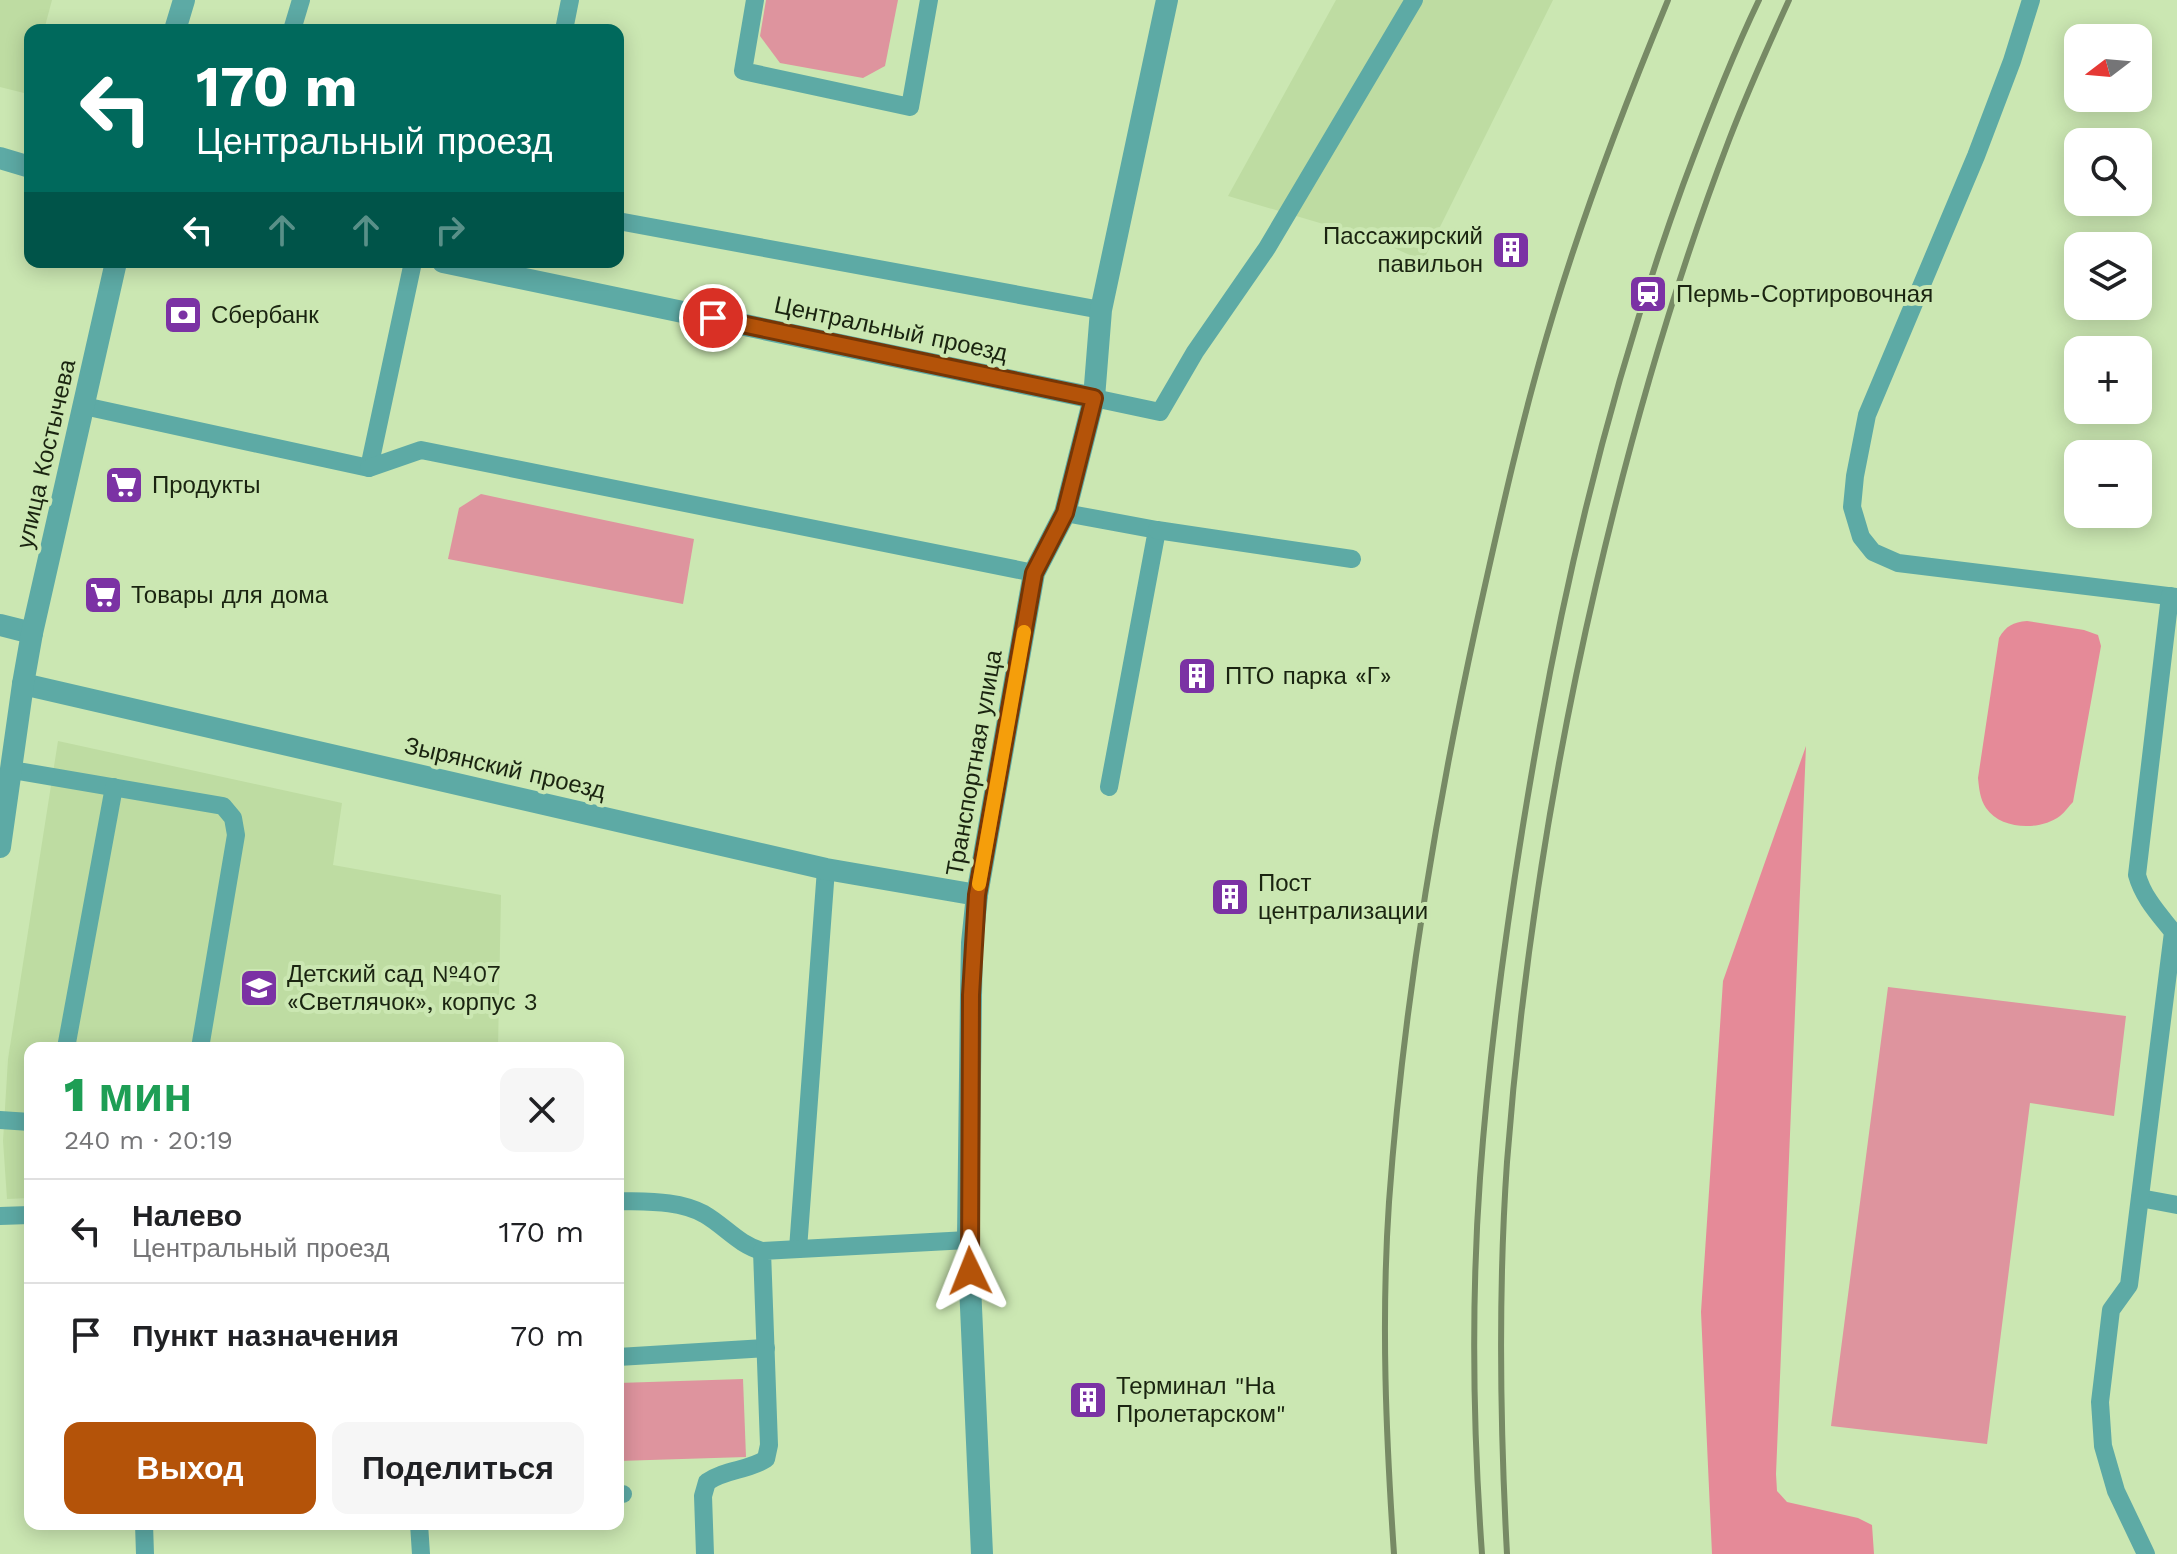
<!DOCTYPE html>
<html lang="ru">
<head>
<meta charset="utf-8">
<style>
	body { margin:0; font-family:"Work Sans",sans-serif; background:#f6f6f6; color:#202124; height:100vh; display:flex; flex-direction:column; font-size:30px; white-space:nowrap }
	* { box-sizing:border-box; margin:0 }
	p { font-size:26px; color:#757577 }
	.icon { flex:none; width:44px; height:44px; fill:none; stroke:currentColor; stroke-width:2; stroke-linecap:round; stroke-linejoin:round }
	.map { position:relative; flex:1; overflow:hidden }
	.sheet { position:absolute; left:24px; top:1042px; width:600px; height:488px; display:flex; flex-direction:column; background:#fff; border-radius:16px; box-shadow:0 4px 20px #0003 }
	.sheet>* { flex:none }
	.banner { position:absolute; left:24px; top:24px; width:600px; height:244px; border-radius:16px; box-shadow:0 4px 20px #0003; background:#00695c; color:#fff; overflow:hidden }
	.needle { width:52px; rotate:254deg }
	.fabs { position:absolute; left:2064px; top:24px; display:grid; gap:16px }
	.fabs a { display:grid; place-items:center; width:88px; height:88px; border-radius:16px; background:#fff; box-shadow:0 4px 20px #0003; font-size:40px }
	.pin { position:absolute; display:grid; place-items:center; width:68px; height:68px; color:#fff; margin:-34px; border:4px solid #fff; border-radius:50%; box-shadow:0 2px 8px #0007 }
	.me { position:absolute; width:88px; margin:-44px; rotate:358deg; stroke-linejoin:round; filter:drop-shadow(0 0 6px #0008) }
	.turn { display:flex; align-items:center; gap:28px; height:168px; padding:0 40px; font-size:36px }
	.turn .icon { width:104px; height:104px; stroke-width:2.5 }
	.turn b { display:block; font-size:56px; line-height:68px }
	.lanes { display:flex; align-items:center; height:76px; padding:0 40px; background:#0003; justify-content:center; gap:40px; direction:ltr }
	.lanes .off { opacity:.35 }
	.round { display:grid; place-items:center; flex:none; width:84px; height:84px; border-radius:16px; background:#f6f6f6 }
	.summary { display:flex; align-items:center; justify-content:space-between; height:136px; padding:0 40px }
	h1 { font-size:48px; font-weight:800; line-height:60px; color:#1e9e55 }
	.cta { display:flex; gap:16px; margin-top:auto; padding:16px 40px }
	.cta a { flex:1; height:92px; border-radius:16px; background:#b45309; color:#fff; font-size:32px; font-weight:800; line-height:92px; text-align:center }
	.cta a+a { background:#f6f6f6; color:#202124 }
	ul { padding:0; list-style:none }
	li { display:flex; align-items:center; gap:24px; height:104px; padding:0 40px; border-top:2px solid #e0e0e0 }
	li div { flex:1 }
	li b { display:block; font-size:30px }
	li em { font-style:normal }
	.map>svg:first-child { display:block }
	.built { fill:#bedca2 }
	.green { fill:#de949e }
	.forest { fill:#e58a98 }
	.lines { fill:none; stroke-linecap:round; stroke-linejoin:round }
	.service { stroke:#5daaa5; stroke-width:18 }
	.minor { stroke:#5daaa5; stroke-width:22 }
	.rail { stroke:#778a65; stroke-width:6 }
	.route-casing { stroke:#753606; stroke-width:20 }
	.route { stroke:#b45309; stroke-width:14 }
	.slow { stroke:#f59e0b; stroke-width:14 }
	.labels { text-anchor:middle; stroke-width:8; stroke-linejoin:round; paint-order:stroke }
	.poi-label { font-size:24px; fill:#1a2410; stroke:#cbe7b2; text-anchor:start }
	.street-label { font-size:24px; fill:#1a2410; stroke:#cbe7b2 }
</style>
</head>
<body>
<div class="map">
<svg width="2177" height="1554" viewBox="0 0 2177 1554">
	<rect width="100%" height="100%" fill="#cbe7b2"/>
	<g class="built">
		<path d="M0 0H52L44 30H30V85L28 94 0 87Z"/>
		<path d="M1336 0H1553L1423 261 1374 239 1228 196Z"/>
		<path d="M58 741 342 803 333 865 501 895 498 1048H30V1198L7 1199 3 1141 8 1059Z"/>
	</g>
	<g class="green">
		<path d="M766 0H898L885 66 863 78 780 63 760 36Z"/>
		<path d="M481 494 694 539 683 604 448 559 459 508Z"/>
		<path d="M1888 987 2126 1016 2114 1116 2030 1103 1987 1444 1831 1426Z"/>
		<path d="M743 1379 746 1457 618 1461V1383Z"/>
	</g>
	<g class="forest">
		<path d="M2027 621 2084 630 2098 635 2101 646 2073 802C2069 806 2065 812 2060 816 2040 831 2001 830 1986 808 1980 799 1979 788 1978 778L1999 638C2006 626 2013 622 2027 621Z"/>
		<path d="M1806 746 1776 1474 1777 1491 1787 1502 1858 1518 1872 1525 1874 1554H1712L1701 1312 1723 981Z"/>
	</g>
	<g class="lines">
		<g class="service">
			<path d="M755 0 743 71 910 107 929 0"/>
			<path d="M2031 0 2012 61 1976 156 1867 415 1855 476 1852 507 1861 537 1873 552 1898 563 2177 597"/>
			<path d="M292 30 301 0"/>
			<path d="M564 30 570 0"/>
			<path d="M618 221 1101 310"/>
			<path d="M1094 398 1160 412 1195 352 1267 248 1414 0"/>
			<path d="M84 406 369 468 413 262"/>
			<path d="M369 468 421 450 1034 573"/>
			<path d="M1065 513 1157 530 1109 787"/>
			<path d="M1157 530 1352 559"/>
			<path d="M12 770 223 806 233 818 236 835 200 1048"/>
			<path d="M66 1048 114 787"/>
			<path d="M0 1120 30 1122"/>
			<path d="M2140 1198 2177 1205"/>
			<path d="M618 1201C647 1202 678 1200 704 1214 725 1226 739 1245 762 1251"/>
			<path d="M0 1216 30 1215"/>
			<path d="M798 1249 826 869"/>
			<path d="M618 1357 766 1348"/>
			<path d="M618 1494H623"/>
			<path d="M144 1524 145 1554"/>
			<path d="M419 1524 421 1554"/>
			<path d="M705 1554 703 1496 707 1482C726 1469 747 1471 766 1459L769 1445 762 1251 968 1240"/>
			<path d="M2146 1554 2116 1491 2103 1446 2100 1402 2111 1310 2129 1285 2173 932C2158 913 2143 897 2137 875L2170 596"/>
		</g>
		<g class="minor">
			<path d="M175 30 184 0"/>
			<path d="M0 158 30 167"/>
			<path d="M443 262 1094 398"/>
			<path d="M0 625 32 633"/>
			<path d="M23 684 826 869 977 895"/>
			<path d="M0 847 23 684 32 633 116 262"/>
			<path d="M982 1554 968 1240 971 995 972 943 977 895 1034 573 1065 513 1094 398 1101 310 1167 0"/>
		</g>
		<g class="rail">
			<path d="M1394 1554C1386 1437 1381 1320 1389 1202 1403 1008 1435 815 1476 626 1499 522 1522 417 1553 315 1585 208 1625 104 1668 0"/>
			<path d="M1482 1554C1473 1429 1471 1303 1480 1178 1491 1026 1513 876 1540 726 1573 542 1619 361 1683 185 1706 123 1730 60 1759 0"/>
			<path d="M1507 1554C1500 1424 1498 1292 1507 1162 1522 967 1552 775 1596 585 1631 434 1674 284 1729 140 1747 93 1768 46 1789 0"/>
		</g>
	</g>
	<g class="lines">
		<defs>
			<path id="route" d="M713 318 1094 398 1065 513 1034 573 977 895 971 995 970 1271"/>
		</defs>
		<use href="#route" class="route-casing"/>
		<use href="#route" class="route"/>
		<path class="slow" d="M979 884 1024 632"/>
	</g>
	<defs>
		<symbol id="building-square" viewBox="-11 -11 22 22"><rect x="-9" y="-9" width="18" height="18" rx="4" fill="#7b32a4" stroke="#cbe7b2"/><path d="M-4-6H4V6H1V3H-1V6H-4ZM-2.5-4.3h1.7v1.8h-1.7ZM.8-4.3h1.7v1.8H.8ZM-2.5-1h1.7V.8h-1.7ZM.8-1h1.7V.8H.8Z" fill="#fff"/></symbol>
		<symbol id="station-square" viewBox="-11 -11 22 22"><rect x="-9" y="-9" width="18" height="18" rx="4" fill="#7b32a4" stroke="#cbe7b2"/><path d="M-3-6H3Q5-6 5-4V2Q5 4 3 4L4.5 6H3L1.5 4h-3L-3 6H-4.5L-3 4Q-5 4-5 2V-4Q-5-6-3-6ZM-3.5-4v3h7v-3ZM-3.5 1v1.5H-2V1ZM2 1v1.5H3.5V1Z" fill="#fff"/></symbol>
		<symbol id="bank-square" viewBox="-11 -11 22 22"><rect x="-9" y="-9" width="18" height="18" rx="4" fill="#7b32a4" stroke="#cbe7b2"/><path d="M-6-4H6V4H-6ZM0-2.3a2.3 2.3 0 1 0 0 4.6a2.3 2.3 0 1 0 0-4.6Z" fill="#fff"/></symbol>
		<symbol id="supermarket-square" viewBox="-11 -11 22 22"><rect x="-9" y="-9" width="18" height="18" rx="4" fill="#7b32a4" stroke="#cbe7b2"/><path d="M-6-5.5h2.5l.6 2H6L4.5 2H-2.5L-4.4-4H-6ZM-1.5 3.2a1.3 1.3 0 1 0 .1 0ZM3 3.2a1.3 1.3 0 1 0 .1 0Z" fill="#fff"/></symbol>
		<symbol id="school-square" viewBox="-11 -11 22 22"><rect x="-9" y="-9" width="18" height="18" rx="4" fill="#7b32a4" stroke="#cbe7b2"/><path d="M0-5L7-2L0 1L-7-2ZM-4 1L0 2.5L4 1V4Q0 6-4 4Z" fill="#fff"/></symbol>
	</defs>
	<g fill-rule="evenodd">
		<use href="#building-square" x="1489" y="228" width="44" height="44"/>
		<use href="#station-square" x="1626" y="272" width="44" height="44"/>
		<use href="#bank-square" x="161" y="293" width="44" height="44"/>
		<use href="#supermarket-square" x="102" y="463" width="44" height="44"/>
		<use href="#supermarket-square" x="81" y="573" width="44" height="44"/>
		<use href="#building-square" x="1175" y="654" width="44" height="44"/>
		<use href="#building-square" x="1208" y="875" width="44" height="44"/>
		<use href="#school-square" x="237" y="966" width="44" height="44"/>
		<use href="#building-square" x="1066" y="1378" width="44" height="44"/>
	</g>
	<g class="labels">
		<g class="poi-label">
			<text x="1483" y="244" text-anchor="end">Пассажирский<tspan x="1483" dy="28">павильон</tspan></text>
			<text x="1676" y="302">Пермь-Сортировочная</text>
			<text x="211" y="323">Сбербанк</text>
			<text x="152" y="493">Продукты</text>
			<text x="131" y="603">Товары для дома</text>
			<text x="1225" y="684">ПТО парка «Г»</text>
			<text x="1258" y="891">Пост<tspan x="1258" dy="28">централизации</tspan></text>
			<text x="287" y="982">Детский сад №407<tspan x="287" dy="28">«Светлячок», корпус 3</tspan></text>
			<text x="1116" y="1394">Терминал "На<tspan x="1116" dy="28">Пролетарском"</tspan></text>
		</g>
		<g class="street-label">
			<text transform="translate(891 329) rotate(12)" y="8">Центральный проезд</text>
			<text transform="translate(46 454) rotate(-77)" y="8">улица Костычева</text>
			<text transform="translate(974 763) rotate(-80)" y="8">Транспортная улица</text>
			<text transform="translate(505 768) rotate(13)" y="8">Зырянский проезд</text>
		</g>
	</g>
</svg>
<div class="fabs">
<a><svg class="needle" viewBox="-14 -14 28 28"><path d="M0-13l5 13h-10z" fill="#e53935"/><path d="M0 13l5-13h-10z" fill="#757577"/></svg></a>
<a><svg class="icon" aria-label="search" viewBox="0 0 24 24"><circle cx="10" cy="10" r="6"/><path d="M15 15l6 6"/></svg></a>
<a><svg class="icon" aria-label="layers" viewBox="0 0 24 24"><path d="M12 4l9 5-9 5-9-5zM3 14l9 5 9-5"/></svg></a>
<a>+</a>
<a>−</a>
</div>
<div class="pin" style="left:713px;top:318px;background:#d93025"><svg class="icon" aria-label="arrive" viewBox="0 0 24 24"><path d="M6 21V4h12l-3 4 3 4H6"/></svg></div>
<svg class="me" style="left:970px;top:1271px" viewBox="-20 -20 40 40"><path d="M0-17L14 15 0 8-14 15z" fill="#b45309" stroke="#fff" stroke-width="4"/></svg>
<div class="banner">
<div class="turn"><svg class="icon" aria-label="left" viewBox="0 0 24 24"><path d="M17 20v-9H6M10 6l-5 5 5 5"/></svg><div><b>170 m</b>Центральный проезд</div></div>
<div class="lanes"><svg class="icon" aria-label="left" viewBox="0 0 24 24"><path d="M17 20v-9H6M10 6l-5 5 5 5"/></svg><svg class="icon off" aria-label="ahead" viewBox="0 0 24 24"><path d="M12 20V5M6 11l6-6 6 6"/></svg><svg class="icon off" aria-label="ahead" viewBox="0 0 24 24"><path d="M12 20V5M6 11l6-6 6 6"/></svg><svg class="icon off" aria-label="right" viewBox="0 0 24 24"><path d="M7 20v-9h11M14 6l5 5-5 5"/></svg></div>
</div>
<section class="sheet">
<div class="summary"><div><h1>1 мин</h1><p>240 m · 20:19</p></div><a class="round"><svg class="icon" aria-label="close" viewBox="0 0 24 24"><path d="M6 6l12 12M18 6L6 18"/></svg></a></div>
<ul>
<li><svg class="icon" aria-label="left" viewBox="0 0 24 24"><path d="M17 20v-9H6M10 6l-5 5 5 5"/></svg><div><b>Налево</b><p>Центральный проезд</p></div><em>170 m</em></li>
<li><svg class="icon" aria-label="arrive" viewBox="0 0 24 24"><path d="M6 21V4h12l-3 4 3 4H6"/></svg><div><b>Пункт назначения</b></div><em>70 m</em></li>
</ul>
<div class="cta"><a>Выход</a><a>Поделиться</a></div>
</section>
</div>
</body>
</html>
